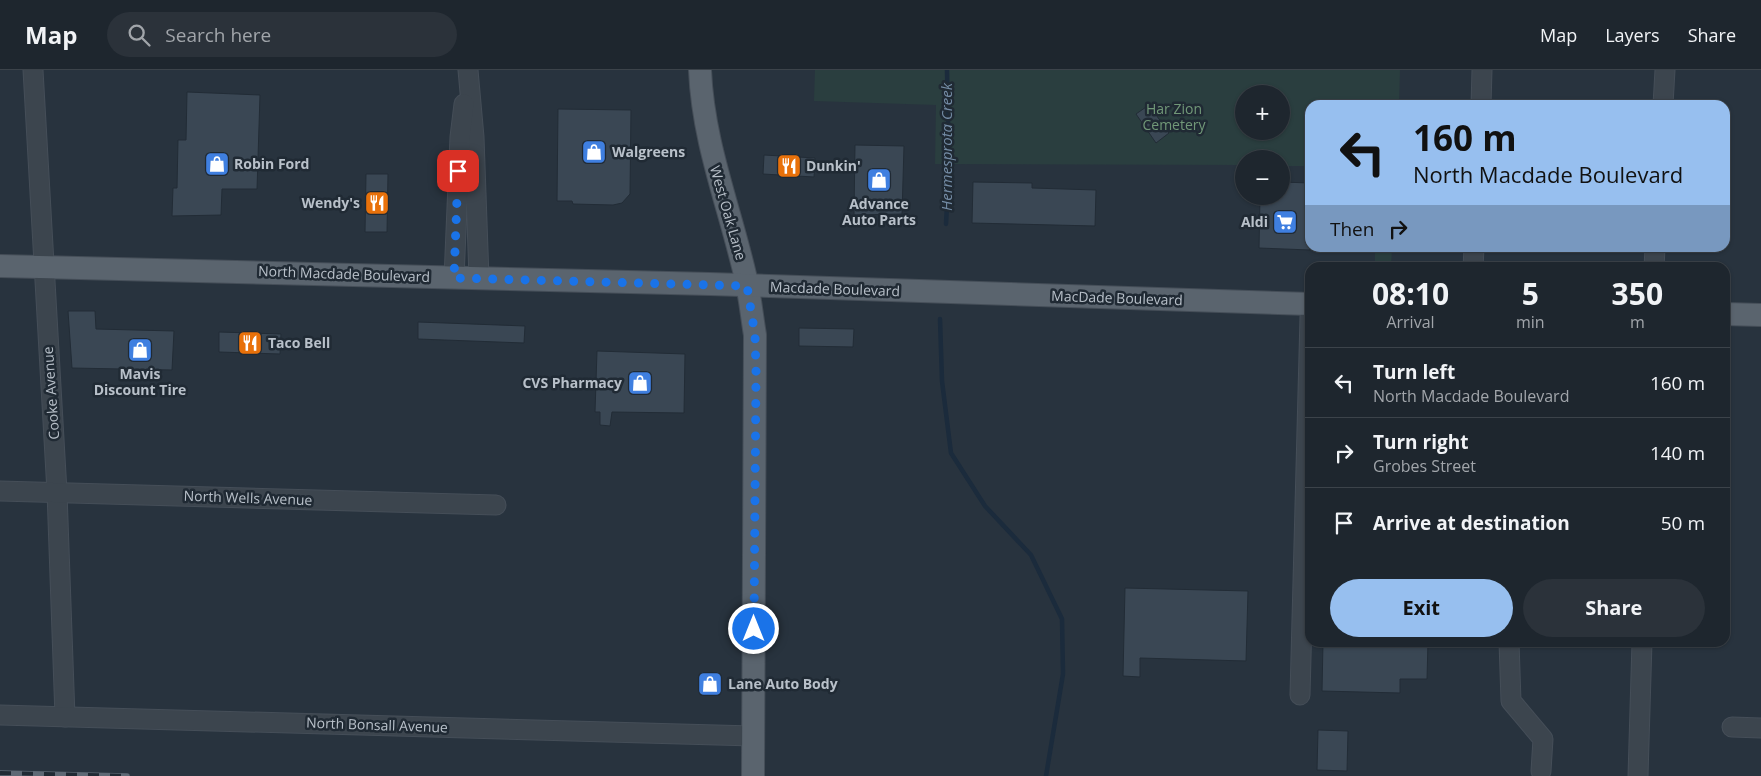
<!DOCTYPE html>
<html lang="en">
<head>
<meta charset="utf-8">
<style>
	body { margin:0; font-family:"Open Sans",sans-serif; background:#2b323a; color:#f1f3f6; height:100vh; display:flex; flex-direction:column; font-size:19px; white-space:nowrap }
	* { box-sizing:border-box; margin:0 }
	p { font-size:16px; color:#a1a5aa }
	.icon { flex:none; width:28px; height:28px; fill:none; stroke:currentColor; stroke-width:2; stroke-linecap:round; stroke-linejoin:round }
	.map { position:relative; flex:1; overflow:hidden }
	.details { position:absolute; left:1305px; top:192px; width:425px; height:385px; display:flex; flex-direction:column; background:#1e262e; border-radius:15px; box-shadow:0 1px 4px #0004,0 0 0 1px #3c434a }
	.details>* { flex:none }
	.guide { position:absolute; left:1305px; top:30px; width:425px; height:152px; border-radius:15px; box-shadow:0 1px 4px #0004,0 0 0 1px #3c434a; background:#97bfef; color:#111; overflow:hidden }
	.fabs { position:absolute; left:1235px; top:15px; display:grid; gap:10px }
	.fabs a { display:grid; place-items:center; width:55px; height:55px; border-radius:50%; background:#1e262e; box-shadow:0 1px 4px #0004,0 0 0 1px #3c434a; font-size:25px }
	.pin { position:absolute; display:grid; place-items:center; width:42px; height:42px; color:#fff; margin:-21px; border-radius:10px; box-shadow:0 2px 8px #0006 }
	.me { position:absolute; width:55px; margin:-28px; rotate:0deg; stroke-linejoin:round; filter:drop-shadow(0 0 4px #0008) }
	.turn { display:flex; align-items:center; gap:18px; height:105px; padding:0 25px; font-size:22px }
	.turn .icon { width:65px; height:65px; stroke-width:2.5 }
	.turn b { display:block; font-size:35px; line-height:42px }
	.then { display:flex; align-items:center; height:48px; padding:0 25px; background:#0003; gap:10px; font-size:19px }
	.eta { display:flex; justify-content:space-evenly; align-items:center; height:85px; text-align:center }
	.eta b { font-size:30px; font-weight:700; line-height:35px }
	.action { display:flex; gap:10px; margin-top:auto; padding:10px 25px }
	.action a { flex:1; height:58px; border-radius:30px; background:#97bfef; color:#111; font-size:20px; font-weight:700; line-height:58px; text-align:center }
	.action a+a { background:#2b323a; color:#f1f3f6 }
	ul { padding:0; list-style:none }
	li { display:flex; align-items:center; gap:15px; height:70px; padding:0 25px; border-top:1px solid #3c434a }
	li div { flex:1 }
	li b { display:block; font-size:19px }
	li em { font-style:normal }
	header { display:flex; align-items:center; gap:30px; box-sizing:border-box; height:70px; padding:0 25px; background:#1e262e; border-bottom:1px solid #3c434a }
	header strong { font-size:24px }
	nav { display:flex; gap:28px; margin-inline-start:auto; font-size:18px }
	.search { width:350px; height:45px; background:#2b323a; display:flex; align-items:center; gap:12px; box-sizing:border-box; padding:0 18px; border-radius:28px; color:#a1a5aa; font-size:19px }
	.map>svg:first-child { display:block }
	.green { fill:#2a3e3f; fill-rule:evenodd }
	.lines { fill:none; stroke-linecap:round; stroke-linejoin:round }
	.stream { stroke:#1b2b3c; stroke-width:4.5 }
	.building { fill:#3a4754; stroke:#222c36 }
	.minor-casing { stroke:#454e58; stroke-width:21 }
	.major-casing { stroke:#454e58; stroke-width:24 }
	.minor { stroke:#3c454e; stroke-width:19 }
	.major { stroke:#5a646e; stroke-width:22 }
	.rail-casing { stroke:#5e6975; stroke-width:5.5 }
	.rail { stroke:#202a34; stroke-width:4; stroke-dasharray:11; stroke-linecap:butt }
	.route { stroke:#1a73e8; stroke-width:9; stroke-dasharray:0 16.2 }
	.labels { text-anchor:middle; stroke-width:5; stroke-linejoin:round; paint-order:stroke }
	.park-label { font-size:14px; fill:#719878; stroke:#202a34 }
	.poi-label { font-size:14px; font-weight:bold; fill:#b8c0c9; stroke:#202a34; text-anchor:start }
	.street-label { font-size:14px; fill:#b8c0c9; stroke:#202a34 }
	.water-label { font-size:15px; font-style:italic; fill:#748ca5; stroke:#202a34 }
</style>
</head>
<body>
<header>
<strong>Map</strong>
<div class="search"><svg class="icon" aria-label="search" viewBox="0 0 24 24"><circle cx="10" cy="10" r="6"/><path d="M15 15l6 6"/></svg>Search here</div>
<nav><a>Map</a><a>Layers</a><a>Share</a></nav>
</header>
<div class="map">
<svg width="1761" height="706" viewBox="0 0 1761 706">
	<rect width="100%" height="100%" fill="#28333e"/>
	<g class="green">
		<path d="M815 0H1400L1399 35H1310V96H1281V89H1244V95L935 94 936 35 814 31ZM1244 24H1281V61H1244Z"/>
		<path d="M1375 178H1392L1391 197H1375Z"/>
	</g>
	<g class="lines">
		<g class="stream">
			<path d="M946 154 949 97 947 0"/>
			<path d="M940 249 942 311 951 383 985 436 1031 485 1062 549 1063 604 1046 706"/>
		</g>
	</g>
	<g class="building">
		<path d="M187 22 260 25 257 119H222L221 145 172 146 173 118H177L178 70H186Z"/>
		<path d="M1149 35 1169 63 1156 73 1136 44Z"/>
		<path d="M558 39 631 40 630 124 622 133 613 135 573 134 572 131H557Z"/>
		<path d="M855 75 904 76 902 144 854 145Z"/>
		<path d="M764 85 815 88 814 107 763 104Z"/>
		<path d="M366 104H388L387 162H365Z"/>
		<path d="M973 112 1032 113V118L1096 120 1095 156 972 153Z"/>
		<path d="M1281 112 1310 113V180L1259 178 1260 126H1281Z"/>
		<path d="M68 241H95L96 259 174 261 172 300 72 298Z"/>
		<path d="M418 252 525 256 524 273 418 269Z"/>
		<path d="M799 258 854 259 853 277 799 276Z"/>
		<path d="M219 262 281 264 280 284 219 282Z"/>
		<path d="M597 281 685 284 684 343 612 342 610 356 600 355V342H595Z"/>
		<path d="M1125 518 1248 521 1246 591 1140 588V607L1123 606Z"/>
		<path d="M1323 572H1428L1427 609H1400V623L1322 621Z"/>
		<path d="M1318 660 1348 661 1347 701 1317 700Z"/>
	</g>
	<g class="lines">
		<defs>
			<g id="minor">
				<path d="M33 0 57 422 65 647"/>
				<path d="M468 0 474 67 479 208"/>
				<path d="M1481 35 1482 0"/>
				<path d="M1663 35 1665 0"/>
				<path d="M1473 198 1474 178"/>
				<path d="M1654 198 1655 178"/>
				<path d="M454 208 460 67 464 34"/>
				<path d="M0 421 496 435"/>
				<path d="M1509 572 1511 631 1543 669 1541 701"/>
				<path d="M1300 625 1310 247"/>
				<path d="M0 645 753 666"/>
				<path d="M1732 657 1761 658"/>
				<path d="M1638 706 1642 572"/>
			</g>
			<g id="major">
				<path d="M700 0C703 73 730 138 746 209 750 227 752 247 755 265L753 706"/>
				<path d="M0 196 710 214 1310 234"/>
				<path d="M1725 244 1761 245"/>
			</g>
		</defs>
		<use href="#minor" class="minor-casing"/>
		<use href="#major" class="major-casing"/>
		<use href="#minor" class="minor"/>
		<use href="#major" class="major"/>
		<defs>
			<path id="rail" d="M0 703 127 706"/>
		</defs>
		<use href="#rail" class="rail-casing"/>
		<use href="#rail" class="rail"/>
	</g>
	<g class="lines">
		<path class="route" d="M458 101 454 208 747 216 755 265 756 301 754 559"/>
	</g>
	<defs>
		<symbol id="shop-square" viewBox="-11 -11 22 22"><rect x="-9" y="-9" width="18" height="18" rx="4" fill="#3f7fe0" stroke="#202a34"/><path d="M-5-2.5h2.3a2.7 3.5 0 0 1 5.4 0H5L5.5 6h-11ZM-1.5-2.5h3a1.5 2.3 0 0 0-3 0Z" fill="#fff"/></symbol>
		<symbol id="restaurant-square" viewBox="-11 -11 22 22"><rect x="-9" y="-9" width="18" height="18" rx="4" fill="#e8710a" stroke="#202a34"/><path d="M-5-6h1v4h1v-4h1v4h1v-4h1v5L-1.5 .5V6h-2V.5L-5-1ZM5-6V6H3V1.5H1.5Q1.5-4 5-6Z" fill="#fff"/></symbol>
		<symbol id="supermarket-square" viewBox="-11 -11 22 22"><rect x="-9" y="-9" width="18" height="18" rx="4" fill="#3f7fe0" stroke="#202a34"/><path d="M-6-5.5h2.5l.6 2H6L4.5 2H-2.5L-4.4-4H-6ZM-1.5 3.2a1.3 1.3 0 1 0 .1 0ZM3 3.2a1.3 1.3 0 1 0 .1 0Z" fill="#fff"/></symbol>
	</defs>
	<g fill-rule="evenodd">
		<use href="#shop-square" x="580" y="68" width="28" height="28"/>
		<use href="#shop-square" x="203" y="80" width="28" height="28"/>
		<use href="#restaurant-square" x="775" y="82" width="28" height="28"/>
		<use href="#shop-square" x="865" y="96" width="28" height="28"/>
		<use href="#restaurant-square" x="363" y="119" width="28" height="28"/>
		<use href="#supermarket-square" x="1271" y="138" width="28" height="28"/>
		<use href="#restaurant-square" x="236" y="259" width="28" height="28"/>
		<use href="#shop-square" x="126" y="266" width="28" height="28"/>
		<use href="#shop-square" x="626" y="299" width="28" height="28"/>
		<use href="#shop-square" x="696" y="600" width="28" height="28"/>
	</g>
	<g class="labels">
		<g class="park-label">
			<text x="1174" y="44">Har Zion<tspan x="1174" dy="16">Cemetery</tspan></text>
		</g>
		<g class="poi-label">
			<text x="612" y="87">Walgreens</text>
			<text x="234" y="99">Robin Ford</text>
			<text x="806" y="101">Dunkin'</text>
			<text x="360" y="138" text-anchor="end">Wendy's</text>
			<text x="879" y="139" text-anchor="middle">Advance<tspan x="879" dy="16">Auto Parts</tspan></text>
			<text x="1268" y="157" text-anchor="end">Aldi</text>
			<text x="268" y="278">Taco Bell</text>
			<text x="140" y="309" text-anchor="middle">Mavis<tspan x="140" dy="16">Discount Tire</tspan></text>
			<text x="622" y="318" text-anchor="end">CVS Pharmacy</text>
			<text x="728" y="619">Lane Auto Body</text>
		</g>
		<g class="street-label">
			<text transform="translate(728 143) rotate(74)" y="5">West Oak Lane</text>
			<text transform="translate(344 204) rotate(2)" y="5">North Macdade Boulevard</text>
			<text transform="translate(835 219) rotate(2)" y="5">Macdade Boulevard</text>
			<text transform="translate(1117 228) rotate(2)" y="5">MacDade Boulevard</text>
			<text transform="translate(51 323) rotate(-94)" y="5">Cooke Avenue</text>
			<text transform="translate(248 428) rotate(2)" y="5">North Wells Avenue</text>
			<text transform="translate(377 655) rotate(2)" y="5">North Bonsall Avenue</text>
		</g>
		<g class="water-label">
			<text transform="translate(947 77) rotate(-90)" y="5">Hermesprota Creek</text>
		</g>
	</g>
</svg>
<div class="fabs">
<a>+</a>
<a>−</a>
</div>
<div class="pin" style="left:458px;top:101px;background:#d93025"><svg class="icon" aria-label="arrive" viewBox="0 0 24 24"><path d="M6 21V4h12l-3 4 3 4H6"/></svg></div>
<svg class="me" style="left:754px;top:559px" viewBox="-20 -20 40 40"><circle r="17" fill="#1a73e8" stroke="#fff" stroke-width="3"/><path d="M0-11L8 9 0 5-8 9z" fill="#fff"/></svg>
<div class="guide">
<div class="turn"><svg class="icon" aria-label="left" viewBox="0 0 24 24"><path d="M17 20v-9H6M10 6l-5 5 5 5"/></svg><div><b>160 m</b>North Macdade Boulevard</div></div>
<div class="then">Then<svg class="icon" aria-label="right" viewBox="0 0 24 24"><path d="M7 20v-9h11M14 6l5 5-5 5"/></svg></div>
</div>
<section class="details">
<div class="eta">
<div><b>08:10</b><p>Arrival</p></div>
<div><b>5</b><p>min</p></div>
<div><b>350</b><p>m</p></div>
</div>
<ul>
<li><svg class="icon" aria-label="left" viewBox="0 0 24 24"><path d="M17 20v-9H6M10 6l-5 5 5 5"/></svg><div><b>Turn left</b><p>North Macdade Boulevard</p></div><em>160 m</em></li>
<li><svg class="icon" aria-label="right" viewBox="0 0 24 24"><path d="M7 20v-9h11M14 6l5 5-5 5"/></svg><div><b>Turn right</b><p>Grobes Street</p></div><em>140 m</em></li>
<li><svg class="icon" aria-label="arrive" viewBox="0 0 24 24"><path d="M6 21V4h12l-3 4 3 4H6"/></svg><div><b>Arrive at destination</b></div><em>50 m</em></li>
</ul>
<div class="action"><a>Exit</a><a>Share</a></div>
</section>
</div>
</body>
</html>
